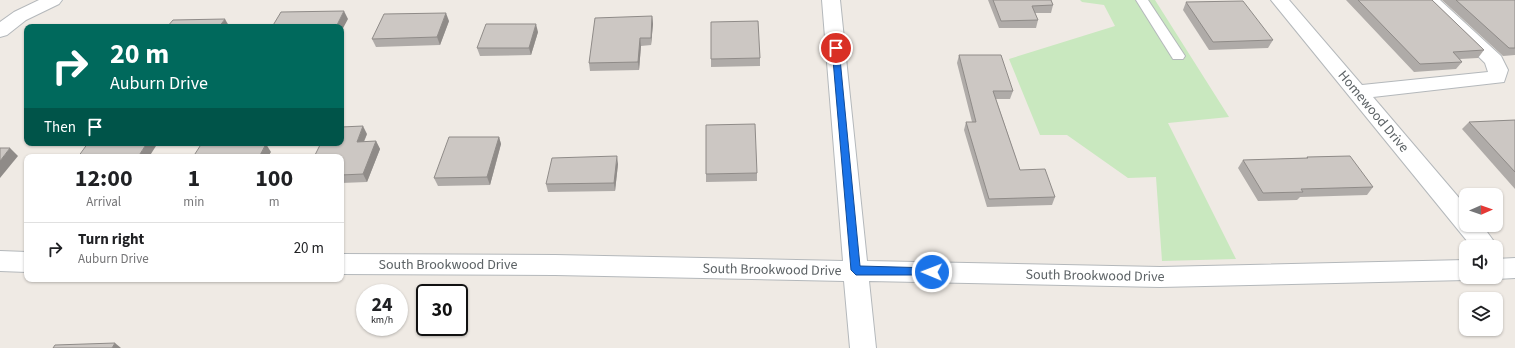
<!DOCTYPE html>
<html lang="en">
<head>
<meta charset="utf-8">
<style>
	body { margin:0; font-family:"Source Sans 3",sans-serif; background:#f6f6f6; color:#202124; height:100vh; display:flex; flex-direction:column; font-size:15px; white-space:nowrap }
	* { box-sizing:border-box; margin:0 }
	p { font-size:13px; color:#757577 }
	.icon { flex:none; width:22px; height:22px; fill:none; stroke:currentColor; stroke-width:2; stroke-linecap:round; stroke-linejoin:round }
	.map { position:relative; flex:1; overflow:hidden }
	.panel { position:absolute; left:24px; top:154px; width:320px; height:128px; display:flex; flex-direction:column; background:#fff; border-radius:8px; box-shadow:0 1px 3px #0004 }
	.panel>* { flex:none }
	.top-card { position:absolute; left:24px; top:24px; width:320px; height:122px; border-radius:8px; box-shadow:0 1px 3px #0004; background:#00695c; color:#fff; overflow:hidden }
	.needle { width:26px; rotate:88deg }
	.controls { position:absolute; left:1459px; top:188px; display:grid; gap:8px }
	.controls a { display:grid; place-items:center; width:44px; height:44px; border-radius:8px; background:#fff; box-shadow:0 1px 3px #0004; font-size:20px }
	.speed { position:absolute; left:356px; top:284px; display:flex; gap:8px; font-size:20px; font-weight:700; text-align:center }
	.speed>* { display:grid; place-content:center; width:52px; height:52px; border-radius:50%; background:#fff; box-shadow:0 1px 3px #0004; line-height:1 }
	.speed small { font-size:10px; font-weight:400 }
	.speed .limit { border:2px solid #111; border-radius:6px; background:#fff; color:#111 }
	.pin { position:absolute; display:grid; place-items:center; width:34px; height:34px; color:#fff; margin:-17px; border:2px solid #fff; border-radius:50%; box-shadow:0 1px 4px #0007 }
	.me { position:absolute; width:44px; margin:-22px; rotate:271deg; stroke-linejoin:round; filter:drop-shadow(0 0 3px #0008) }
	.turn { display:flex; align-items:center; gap:14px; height:84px; padding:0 20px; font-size:18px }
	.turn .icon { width:52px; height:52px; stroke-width:2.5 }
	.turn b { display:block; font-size:28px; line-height:34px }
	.then { display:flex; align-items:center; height:38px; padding:0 20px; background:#0003; gap:8px; font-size:15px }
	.eta { display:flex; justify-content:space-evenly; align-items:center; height:68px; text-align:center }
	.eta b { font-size:24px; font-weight:700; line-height:28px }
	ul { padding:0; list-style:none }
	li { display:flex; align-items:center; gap:12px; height:52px; padding:0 20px; border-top:1px solid #e0e0e0 }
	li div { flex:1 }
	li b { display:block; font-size:15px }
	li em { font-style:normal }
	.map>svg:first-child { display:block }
	.green { fill:#c9e8bf }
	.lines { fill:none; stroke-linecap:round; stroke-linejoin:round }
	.lane-casing { stroke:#b4b8bb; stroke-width:2 }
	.street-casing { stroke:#b4b8bb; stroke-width:2 }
	.lane { fill:#fff; fill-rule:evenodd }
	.street { fill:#fff; fill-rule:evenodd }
	.wall { fill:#afaba8 }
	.shaded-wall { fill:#8f8b88 }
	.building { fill:#ccc7c3; stroke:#8f8b88 }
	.route { fill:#1a73e8; stroke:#114b97 }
	.labels { text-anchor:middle; stroke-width:3; stroke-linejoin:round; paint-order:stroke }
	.street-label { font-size:14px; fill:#5c6265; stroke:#fff }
</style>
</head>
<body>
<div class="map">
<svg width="1515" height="348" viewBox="0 0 1515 348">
	<rect width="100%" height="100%" fill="#efeae4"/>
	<path class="green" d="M1080 0H1155L1229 117 1168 123 1236 259 1162 261 1156 177 1128 178 1067 135H1040L1009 59 1115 26 1104 5 1082 2Z"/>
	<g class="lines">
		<defs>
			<path id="lane" d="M1136 0H1148L1185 56 1183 59H1173Z"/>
			<g id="street">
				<path d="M39 0H62L59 4 26 20 7 35 0 37V22L14 12Z"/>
				<path d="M822 0H840L867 261 1160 267 1466 260V277H1475L1466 280 1160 287 869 281 876 348H850L844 281 555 275 341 274V254L555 255 843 261Z"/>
				<path d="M1271 0H1289L1362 85 1488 72 1485 63 1421 0H1440L1501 56 1508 70 1504 82 1373 97 1466 206V225H1482L1498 247 1496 251V247H1472Z"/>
				<path d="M0 251 27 252V272L0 271Z"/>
				<path d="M1515 258V278L1496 279 1490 277H1496V259Z"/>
			</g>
		</defs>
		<use href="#lane" class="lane-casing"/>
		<use href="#street" class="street-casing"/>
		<use href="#lane" class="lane"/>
		<use href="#street" class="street"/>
	</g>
	<g class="wall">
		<path d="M988 0H1051L1053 5 1051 13H1035L1038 20 1036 28H999Z"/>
		<path d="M1346 0H1432L1484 50 1478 58 1460 59 1462 62 1456 69 1414 72Z"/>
		<path d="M1442 0H1515V55L1503 56Z"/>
		<path d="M1186 2 1273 40 1268 48 1209 50 1183 10Z"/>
		<path d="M652 16 653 24 651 45 641 46 639 70 590 71 589 63Z"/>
		<path d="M449 21 440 45 376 47 372 39Z"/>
		<path d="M538 32 531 55 480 56 477 48Z"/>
		<path d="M959 55 1013 91 1010 99H996L1020 170 1055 197 1052 205 987 207 964 130 966 122H972L957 63Z"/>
		<path d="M760 58V66L711 67V59Z"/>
		<path d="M1515 120V189L1462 129 1469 122Z"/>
		<path d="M367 134 364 142 376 141 380 149 367 182 341 183V157Z"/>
		<path d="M499 137 501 144 490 185 438 186 434 178Z"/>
		<path d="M1307 157 1373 187 1367 195 1300 197 1297 200 1258 201 1238 168 1243 160 1306 158Z"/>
		<path d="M618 164 615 191 548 192 546 184Z"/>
		<path d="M757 173V181L706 182V174Z"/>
	</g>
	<g class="shaded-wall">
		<path d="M344 11 348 19 341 32V27H336Z"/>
		<path d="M446 13 449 21 440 45 437 37Z"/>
		<path d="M652 16 653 24 651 45V38Z"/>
		<path d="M225 19 229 26V27H219Z"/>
		<path d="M536 24 538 32 531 55 529 48Z"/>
		<path d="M640 38 641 46 639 70 638 62Z"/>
		<path d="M363 126 367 134 360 150 357 142Z"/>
		<path d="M499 137 501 144 490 185 487 177Z"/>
		<path d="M376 141 380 149 367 182 363 174Z"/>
		<path d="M147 143H154L156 146 149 157H138Z"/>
		<path d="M238 143H247L242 153 237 145Z"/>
		<path d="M266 144 271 152 268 157H259Z"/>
		<path d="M10 148 18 156 0 178V161Z"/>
		<path d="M617 156 618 164 615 191 614 183Z"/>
		<path d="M115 343 121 348H112Z"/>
	</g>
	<g class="building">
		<path d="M993 0H1051L1053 5 1032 6 1038 20 1001 21Z"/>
		<path d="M1358 0H1432L1484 50 1453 52 1462 62 1420 64Z"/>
		<path d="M1456 0H1515V48H1509Z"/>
		<path d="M1243 1 1273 40 1213 42 1186 2Z"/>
		<path d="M344 11 336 27H272L281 12Z"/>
		<path d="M446 13 437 37 372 39 384 14Z"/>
		<path d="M652 16 651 38H640L638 62 589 63 595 18Z"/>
		<path d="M225 19 219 27H167L173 20Z"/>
		<path d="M758 21 760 58 711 59V22Z"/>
		<path d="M486 24H536L529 48H477Z"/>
		<path d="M959 55H1001L1013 91H993L1020 170 1045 169 1055 197 989 199 966 122H976Z"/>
		<path d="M1515 120V172L1469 122Z"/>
		<path d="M755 124 757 173 706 174V125Z"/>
		<path d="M363 126 357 142 376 141 363 174 341 175V157H314L321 143H341V127Z"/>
		<path d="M449 137H499L487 177 434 178Z"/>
		<path d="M88 143H147L138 157H78Z"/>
		<path d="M202 143H238L237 145 266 144 259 157H193Z"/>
		<path d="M0 148H10L0 161Z"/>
		<path d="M617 156 614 183 546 184 552 158Z"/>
		<path d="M1350 156 1373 187 1301 189 1303 192 1263 193 1243 160 1308 158 1307 157Z"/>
		<path d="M115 343 112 348H53L55 345Z"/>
	</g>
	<path class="route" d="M836 45 839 48 860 266 932 268 937 272 935 275H856L851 270 832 48Z"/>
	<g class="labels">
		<g class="street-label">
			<text transform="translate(1374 111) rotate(50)" y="5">Homewood Drive</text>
			<text x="448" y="269">South Brookwood Drive</text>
			<text transform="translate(772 269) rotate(1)" y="5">South Brookwood Drive</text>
			<text transform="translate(1095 275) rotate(1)" y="5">South Brookwood Drive</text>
		</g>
	</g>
</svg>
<div class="controls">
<a><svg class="needle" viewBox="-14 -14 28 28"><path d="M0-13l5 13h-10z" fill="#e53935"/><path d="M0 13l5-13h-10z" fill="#757577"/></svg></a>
<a><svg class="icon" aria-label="sound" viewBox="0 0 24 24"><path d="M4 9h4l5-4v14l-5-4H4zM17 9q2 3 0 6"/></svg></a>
<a><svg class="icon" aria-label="layers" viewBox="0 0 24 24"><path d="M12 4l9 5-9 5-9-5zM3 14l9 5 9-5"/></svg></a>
</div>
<div class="speed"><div>24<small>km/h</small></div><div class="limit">30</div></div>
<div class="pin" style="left:836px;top:48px;background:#d93025"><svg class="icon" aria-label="arrive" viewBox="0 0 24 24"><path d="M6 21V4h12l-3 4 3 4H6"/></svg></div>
<svg class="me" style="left:932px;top:272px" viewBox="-20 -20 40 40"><circle r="17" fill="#1a73e8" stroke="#fff" stroke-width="3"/><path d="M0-11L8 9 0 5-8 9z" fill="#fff"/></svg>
<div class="top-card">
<div class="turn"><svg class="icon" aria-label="right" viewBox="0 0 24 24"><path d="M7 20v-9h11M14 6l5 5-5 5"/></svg><div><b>20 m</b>Auburn Drive</div></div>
<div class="then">Then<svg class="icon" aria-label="arrive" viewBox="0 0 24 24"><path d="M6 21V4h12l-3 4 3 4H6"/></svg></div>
</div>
<section class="panel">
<div class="eta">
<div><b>12:00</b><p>Arrival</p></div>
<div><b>1</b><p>min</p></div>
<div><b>100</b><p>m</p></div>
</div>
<ul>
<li><svg class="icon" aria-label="right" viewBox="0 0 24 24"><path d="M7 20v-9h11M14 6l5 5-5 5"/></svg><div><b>Turn right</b><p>Auburn Drive</p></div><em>20 m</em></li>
</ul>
</section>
</div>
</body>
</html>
